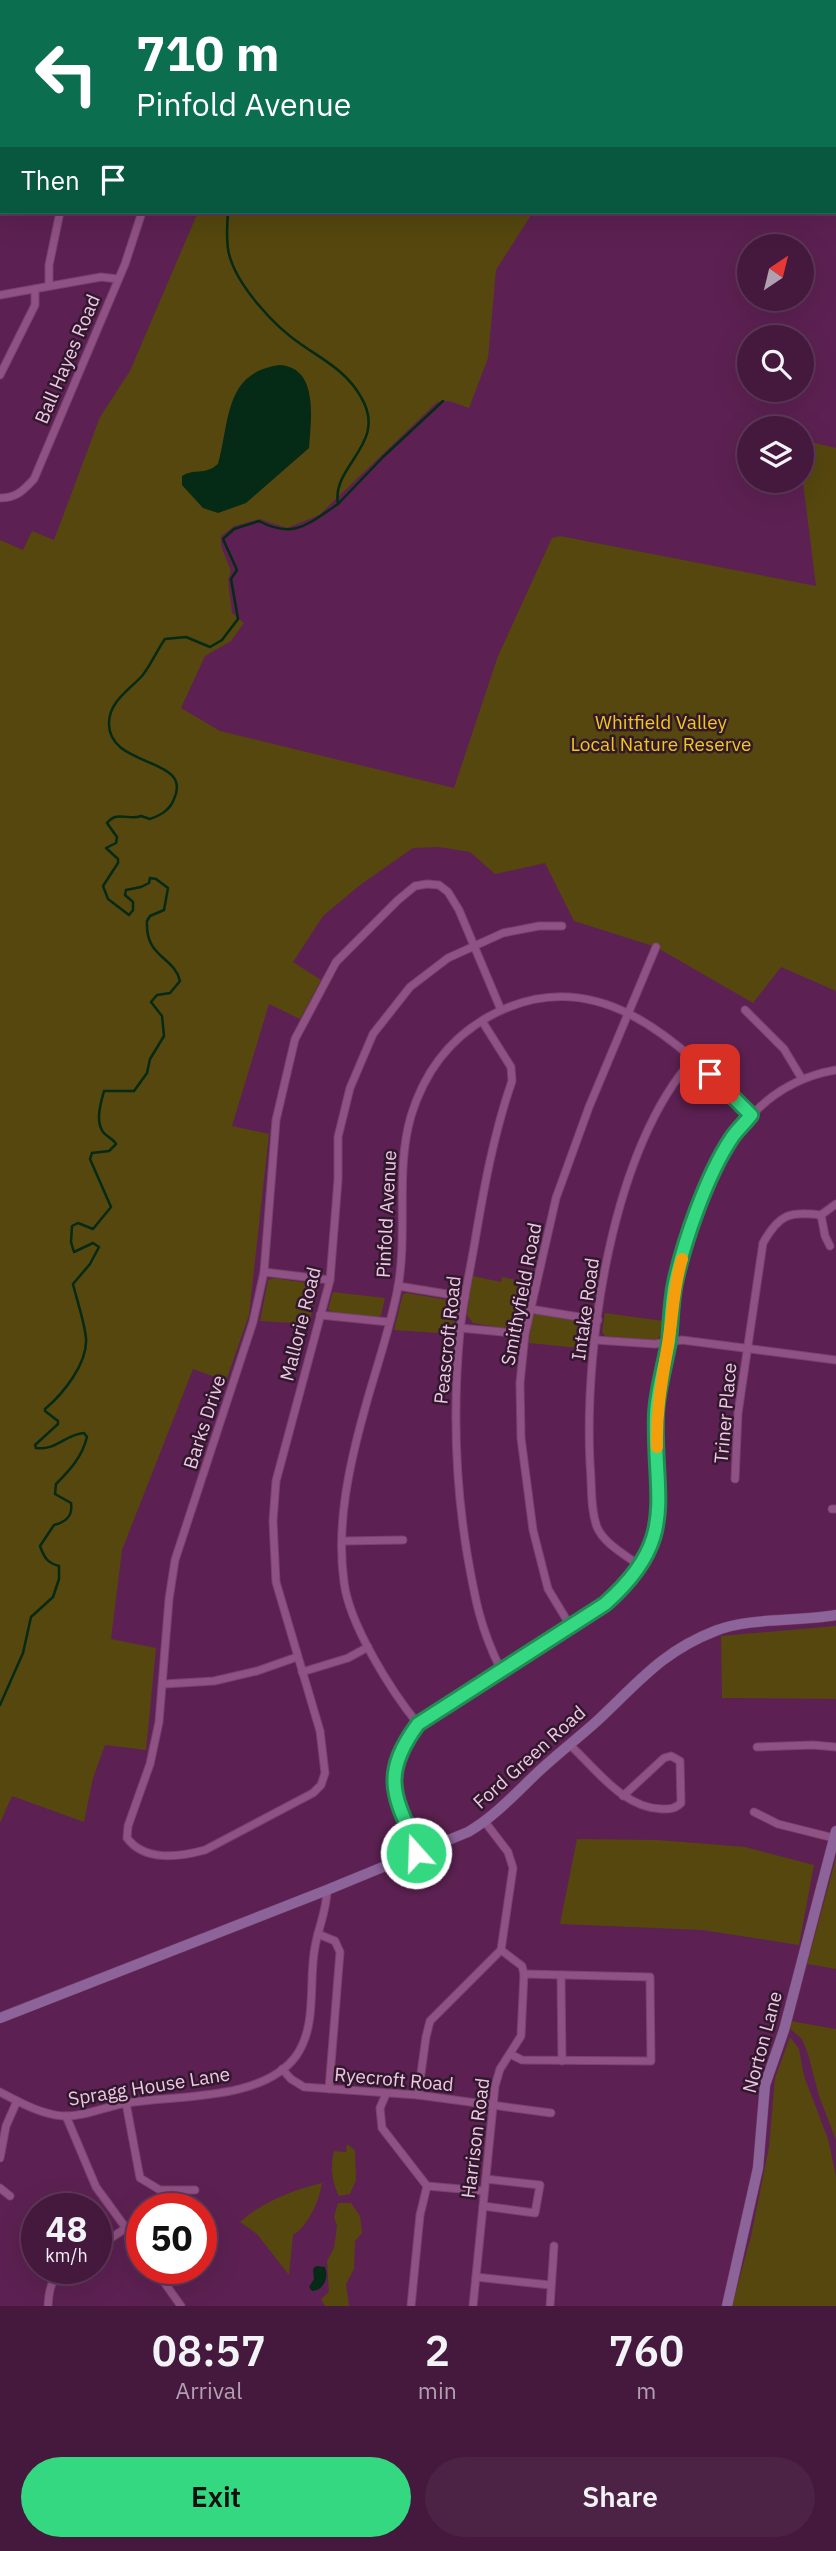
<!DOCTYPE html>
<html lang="en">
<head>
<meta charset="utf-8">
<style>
	body { margin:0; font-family:"IBM Plex Sans",sans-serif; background:#4c2245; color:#f1f3f6; height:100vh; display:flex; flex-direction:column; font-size:26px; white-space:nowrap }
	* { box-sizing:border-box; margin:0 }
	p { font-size:23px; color:#b0a0b0 }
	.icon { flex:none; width:38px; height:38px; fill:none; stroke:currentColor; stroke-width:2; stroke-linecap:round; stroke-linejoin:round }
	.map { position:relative; height:2306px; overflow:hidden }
	.panel { display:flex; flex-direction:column; background:#45193e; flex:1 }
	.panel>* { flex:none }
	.hud { position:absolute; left:0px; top:0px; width:836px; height:214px; box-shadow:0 7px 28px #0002,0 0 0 2px #5d3858; background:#0b6e4f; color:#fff; overflow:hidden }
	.needle { width:46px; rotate:35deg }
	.tools { position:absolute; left:737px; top:234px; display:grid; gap:14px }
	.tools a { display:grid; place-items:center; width:77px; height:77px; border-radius:50%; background:#45193e; box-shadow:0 7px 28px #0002,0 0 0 2px #5d3858; font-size:35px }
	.speed { position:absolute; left:21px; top:2193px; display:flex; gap:14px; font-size:35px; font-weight:700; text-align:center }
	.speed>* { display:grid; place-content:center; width:91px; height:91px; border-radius:50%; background:#45193e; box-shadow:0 7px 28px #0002,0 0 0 2px #5d3858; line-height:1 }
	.speed small { font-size:18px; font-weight:400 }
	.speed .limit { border:10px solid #d22; background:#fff; color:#111 }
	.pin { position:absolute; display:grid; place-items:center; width:60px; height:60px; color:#fff; margin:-30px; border-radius:14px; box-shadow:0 4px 10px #0006 }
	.me { position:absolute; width:77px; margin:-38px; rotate:340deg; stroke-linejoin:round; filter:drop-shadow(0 0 5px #0008) }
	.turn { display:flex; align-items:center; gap:24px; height:147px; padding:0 21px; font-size:32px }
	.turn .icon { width:91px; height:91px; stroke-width:2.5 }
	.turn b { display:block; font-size:49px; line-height:60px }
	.then { display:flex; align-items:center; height:66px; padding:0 21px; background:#0003; gap:14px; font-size:26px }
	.eta { display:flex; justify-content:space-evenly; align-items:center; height:119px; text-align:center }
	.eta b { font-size:42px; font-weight:600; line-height:49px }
	.primary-button { display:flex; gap:14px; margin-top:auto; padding:14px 21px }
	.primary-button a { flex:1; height:80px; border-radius:42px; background:#33d881; color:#111; font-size:28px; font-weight:600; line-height:80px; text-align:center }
	.primary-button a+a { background:#4c2245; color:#f1f3f6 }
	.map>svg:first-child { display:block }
	.green { fill:#55470e }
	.water { fill:#052a15 }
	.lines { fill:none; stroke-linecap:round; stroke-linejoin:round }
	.stream { stroke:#052a15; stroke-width:2.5 }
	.street-casing { stroke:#76426e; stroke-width:9 }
	.secondary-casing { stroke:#76426e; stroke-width:11 }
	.street { stroke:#905184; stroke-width:7 }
	.secondary { stroke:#8d649a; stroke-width:10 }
	.route-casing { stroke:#218c54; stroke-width:18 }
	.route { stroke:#33d881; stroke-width:12 }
	.slow { stroke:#f59e0b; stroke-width:12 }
	.labels { text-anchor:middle; stroke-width:5; stroke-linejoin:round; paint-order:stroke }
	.street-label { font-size:19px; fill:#ecc8e4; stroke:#32182d }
	.park-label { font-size:19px; fill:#f0c915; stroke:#32182d }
</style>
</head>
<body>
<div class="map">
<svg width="836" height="2306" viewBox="0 0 836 2306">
	<rect width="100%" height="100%" fill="#5c2152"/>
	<g class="green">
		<path d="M277 0H836V51L835 2H277Z"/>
		<path d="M198 212H533L496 270 488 358 469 408 449 401 437 402 319 515 287 528 260 519 234 526 221 536V546L231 571 228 580 232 613 244 623 231 641 205 656 181 708 220 731 454 788 498 656 552 538 560 536 816 586 802 474V440L836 448V991L781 967 753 1003 656 947 574 921 545 863 495 874 470 852 439 847 413 848 360 885 323 916 293 962 321 980 300 1019 269 1004 232 1126 269 1134 249 1315 226 1381 193 1369 122 1550 111 1639 156 1648 146 1750 105 1745 93 1778 84 1822 12 1796 0 1823V540L23 550 32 531 54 540 100 417 130 371Z"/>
		<path d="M472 1276 501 1282 502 1277 527 1282 521 1322C510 1332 487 1325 473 1323L467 1315Z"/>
		<path d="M274 1278 314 1284 318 1288 309 1324 260 1321 268 1280Z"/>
		<path d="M333 1292 385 1298 381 1315 378 1317 334 1313 328 1309Z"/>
		<path d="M407 1293 453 1301 456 1304 453 1334 394 1330 403 1294Z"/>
		<path d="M605 1313 663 1321 660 1336 657 1341 605 1336 602 1332Z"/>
		<path d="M536 1314 589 1323 588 1349 529 1343 532 1317Z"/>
		<path d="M836 1626V1699L722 1698 721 1636Z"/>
		<path d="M577 1839 658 1840 745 1847 814 1865 799 1945 702 1930 560 1924Z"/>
		<path d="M836 1858V1969L807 1964Z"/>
		<path d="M790 2021 836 2029V2140L819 2096 808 2054 802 2039 788 2027Z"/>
		<path d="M790 2037 799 2049 804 2076 828 2139 836 2176V2306H732L751 2236 769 2147 775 2078Z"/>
		<path d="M347 2144 355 2150 356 2180 350 2194 339 2196C332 2182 330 2166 334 2151L346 2152Z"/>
		<path d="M322 2183C319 2201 309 2225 293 2235L289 2275 257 2234 240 2222C262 2202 293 2190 322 2183Z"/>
		<path d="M338 2203H351L360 2216 362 2233 355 2241 354 2269 346 2284 349 2306H325L321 2299 329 2292 327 2261 334 2248 337 2226 334 2217Z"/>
	</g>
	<g class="water">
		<path d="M280 365C319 368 311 419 309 448L246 503 218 513 203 508 182 485V476C194 468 204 476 218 464 230 421 224 372 280 365Z"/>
		<path d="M316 2266 325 2267C329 2278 324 2290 312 2291L309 2287 314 2279 313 2269Z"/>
	</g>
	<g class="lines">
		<g class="stream">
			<path d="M320 0V2"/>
			<path d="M338 504 383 457 443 401"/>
			<path d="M0 1705 23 1653 31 1617 53 1597 59 1579V1566C47 1563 44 1557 40 1546L54 1525C66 1522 73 1516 71 1503L55 1494 56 1484C70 1470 82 1457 87 1437L84 1433C66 1434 56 1451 36 1448L35 1445 58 1424V1421L45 1411V1409C63 1394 88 1363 86 1338 84 1320 77 1301 73 1284L90 1264 99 1247 93 1243 74 1252 71 1242 72 1226 78 1223 93 1229 111 1207 90 1159 92 1153 109 1151 116 1144C113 1139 107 1137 103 1132 95 1121 101 1102 104 1091H134L147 1073 150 1059 164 1036 162 1016 151 1002 157 995 170 993 180 981C174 956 145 958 147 921L150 916 164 910 168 888 156 879 150 878 149 883 141 887 126 890 125 895 133 902V910L129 915 108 899 103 886 118 863V859L106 848 116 843 117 837 107 823C117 810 129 821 141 816L150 819C161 815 170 810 174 799 194 756 108 769 109 723 109 702 129 690 142 676 151 665 157 650 165 639L186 637 210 647 222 640 238 619 231 579 237 570 223 539 234 529 259 521C294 540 309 523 338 504 331 465 389 444 361 397 347 372 324 360 302 345 275 327 237 286 229 254 226 242 227 225 228 212"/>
		</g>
		<defs>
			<g id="street">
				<path d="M24 0 27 2"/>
				<path d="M215 2V0"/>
				<path d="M0 132 2 130"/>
				<path d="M49 286V265L60 212"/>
				<path d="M0 295 101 277 118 279"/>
				<path d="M0 375 35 305V289"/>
				<path d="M0 498C16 498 23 491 34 479L125 264 142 212"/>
				<path d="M501 1010 459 910 448 892 439 885 427 884 415 886 398 900 336 962 295 1039 276 1120 264 1272 253 1322 175 1560 169 1599 159 1722 150 1764 128 1826 127 1838C145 1862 179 1857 205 1850L313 1793 321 1785 325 1773 320 1731 276 1582 273 1521 276 1481 330 1280 338 1180V1137L350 1088 373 1034 410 987 448 958 503 933 539 926H562"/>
				<path d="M745 1010 784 1049 802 1079"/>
				<path d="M482 1021 511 1067 512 1081C494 1133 484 1187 475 1241 470 1271 463 1301 460 1331 453 1405 455 1480 467 1553 475 1599 480 1628 501 1670"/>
				<path d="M821 1215 825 1236 830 1246"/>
				<path d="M264 1272 330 1280"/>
				<path d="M398 1286 465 1297"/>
				<path d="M530 1309 598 1320"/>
				<path d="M320 1315 389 1322"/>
				<path d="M460 1328 525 1334"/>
				<path d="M596 1340 655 1344 682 1340 836 1360"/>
				<path d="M735 1479 738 1413 763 1243C779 1214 790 1211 821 1215L836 1204"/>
				<path d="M832 1509H836"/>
				<path d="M342 1541 403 1540"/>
				<path d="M640 1566C626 1555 604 1544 597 1527 590 1508 592 1483 590 1463 584 1345 612 1147 694 1058"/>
				<path d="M571 1627 548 1589 533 1530 521 1438 520 1383 525 1334 556 1198 589 1107 656 947"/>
				<path d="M302 1672 348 1658 368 1647"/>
				<path d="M164 1684 214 1681 257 1671 297 1657"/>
				<path d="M418 1724C391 1691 349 1624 344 1582 336 1526 349 1466 364 1412 375 1371 390 1330 398 1287 408 1231 395 1171 411 1116 424 1073 449 1039 488 1017 597 956 681 1044 751 1115"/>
				<path d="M570 1745C596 1769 623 1808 662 1809 670 1809 675 1809 681 1803L680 1761 671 1756 664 1758 623 1796"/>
				<path d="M757 1747 813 1745 836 1747"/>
				<path d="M754 1812 778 1824 834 1838"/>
				<path d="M419 1852C395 1798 379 1777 418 1724L605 1604C680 1538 652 1499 656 1414 657 1389 666 1365 669 1340 671 1321 671 1300 675 1282 679 1263 686 1244 693 1226 717 1153 753 1084 836 1070"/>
				<path d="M318 1934 335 1941 340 1952 329 2089"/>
				<path d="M561 1975 562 2061"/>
				<path d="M510 2054 522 2060 651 2061 650 1977 524 1974"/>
				<path d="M282 2069 291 2079 304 2087 418 2095 551 2113"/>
				<path d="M0 2092C19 2102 42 2115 64 2116 84 2117 107 2106 127 2103 177 2095 263 2101 296 2056 318 2025 308 1982 315 1947 318 1928 327 1910 327 1890"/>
				<path d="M386 2094 380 2108 382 2128 427 2186 484 2191"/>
				<path d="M418 2095 426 2037 430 2021 501 1950 513 1868 508 1852 485 1822"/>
				<path d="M126 2103 140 2178 160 2190H195"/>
				<path d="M66 2116 96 2187 142 2250"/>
				<path d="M0 2158 6 2126 17 2101"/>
				<path d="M0 2188 10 2196"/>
				<path d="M483 2206 535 2213 540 2185 486 2179"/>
				<path d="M96 2248 126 2228"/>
				<path d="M154 2268 181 2306"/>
				<path d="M476 2277 550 2285"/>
				<path d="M48 2306C49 2289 51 2278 66 2268"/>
				<path d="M411 2306 420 2215 427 2186"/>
				<path d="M473 2306 495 2086 500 2069 521 2036 524 1974 522 1966 501 1950"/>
				<path d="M550 2306 554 2246"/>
			</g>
			<g id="secondary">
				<path d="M0 2018 327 1890 468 1832C494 1817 515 1794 537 1773 556 1755 577 1739 597 1721 637 1684 661 1652 715 1631 750 1617 798 1622 836 1615"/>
				<path d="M727 2306 758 2168 765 2085 784 2030 836 1831"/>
			</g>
		</defs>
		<use href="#street" class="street-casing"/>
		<use href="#secondary" class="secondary-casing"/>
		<use href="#street" class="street"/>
		<use href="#secondary" class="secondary"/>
	</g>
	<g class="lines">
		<defs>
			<path id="route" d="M416 1853 419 1852C395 1798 379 1777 418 1724L605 1604C680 1538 653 1499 656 1414 657 1390 665 1365 669 1341 671 1322 671 1302 675 1283 684 1241 707 1175 731 1139 736 1131 745 1123 751 1115L710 1074"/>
		</defs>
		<use href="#route" class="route-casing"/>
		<use href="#route" class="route"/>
		<path class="slow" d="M657 1447C656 1410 662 1380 668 1344 673 1315 673 1287 682 1259"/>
	</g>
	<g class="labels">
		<g class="street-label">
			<text transform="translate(67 359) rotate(-67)" y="7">Ball Hayes Road</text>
			<text transform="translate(386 1214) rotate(-87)" y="7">Pinfold Avenue</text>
			<text transform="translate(521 1294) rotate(-79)" y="7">Smithyfield Road</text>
			<text transform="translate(585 1309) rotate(-82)" y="7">Intake Road</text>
			<text transform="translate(300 1324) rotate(-76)" y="7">Mallorie Road</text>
			<text transform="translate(447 1340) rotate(-84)" y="7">Peascroft Road</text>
			<text transform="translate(725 1413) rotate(-85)" y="7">Triner Place</text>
			<text transform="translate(204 1422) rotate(-72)" y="7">Barks Drive</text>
			<text transform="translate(529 1757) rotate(-42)" y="7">Ford Green Road</text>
			<text transform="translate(762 2042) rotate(-75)" y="7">Norton Lane</text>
			<text transform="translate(394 2079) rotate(5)" y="7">Ryecroft Road</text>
			<text transform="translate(149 2086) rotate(-9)" y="7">Spragg House Lane</text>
			<text transform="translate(475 2138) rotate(-83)" y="7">Harrison Road</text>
		</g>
		<g class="park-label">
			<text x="661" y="729">Whitfield Valley<tspan x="661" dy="22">Local Nature Reserve</tspan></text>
		</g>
	</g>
</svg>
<div class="tools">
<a><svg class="needle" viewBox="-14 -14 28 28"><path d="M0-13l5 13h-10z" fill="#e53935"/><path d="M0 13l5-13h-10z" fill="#b0a0b0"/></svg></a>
<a><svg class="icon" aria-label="search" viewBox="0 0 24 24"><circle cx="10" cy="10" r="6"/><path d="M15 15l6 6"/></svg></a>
<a><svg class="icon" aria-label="layers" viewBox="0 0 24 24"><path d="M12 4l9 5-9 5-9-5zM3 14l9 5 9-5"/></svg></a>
</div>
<div class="speed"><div>48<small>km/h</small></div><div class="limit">50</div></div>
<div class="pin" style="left:710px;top:1074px;background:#d93025"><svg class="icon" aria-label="arrive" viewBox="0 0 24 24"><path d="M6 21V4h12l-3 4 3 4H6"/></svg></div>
<svg class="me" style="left:416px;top:1853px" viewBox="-20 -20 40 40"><circle r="17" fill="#33d881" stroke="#fff" stroke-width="3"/><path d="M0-11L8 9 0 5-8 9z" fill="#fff"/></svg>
<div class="hud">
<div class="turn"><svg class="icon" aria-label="left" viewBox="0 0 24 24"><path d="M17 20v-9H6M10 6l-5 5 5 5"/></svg><div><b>710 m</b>Pinfold Avenue</div></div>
<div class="then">Then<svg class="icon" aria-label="arrive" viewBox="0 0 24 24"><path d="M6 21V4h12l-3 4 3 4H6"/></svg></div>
</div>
</div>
<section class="panel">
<div class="eta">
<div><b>08:57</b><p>Arrival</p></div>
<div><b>2</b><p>min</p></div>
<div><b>760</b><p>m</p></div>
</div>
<div class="primary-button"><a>Exit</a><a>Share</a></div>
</section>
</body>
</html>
